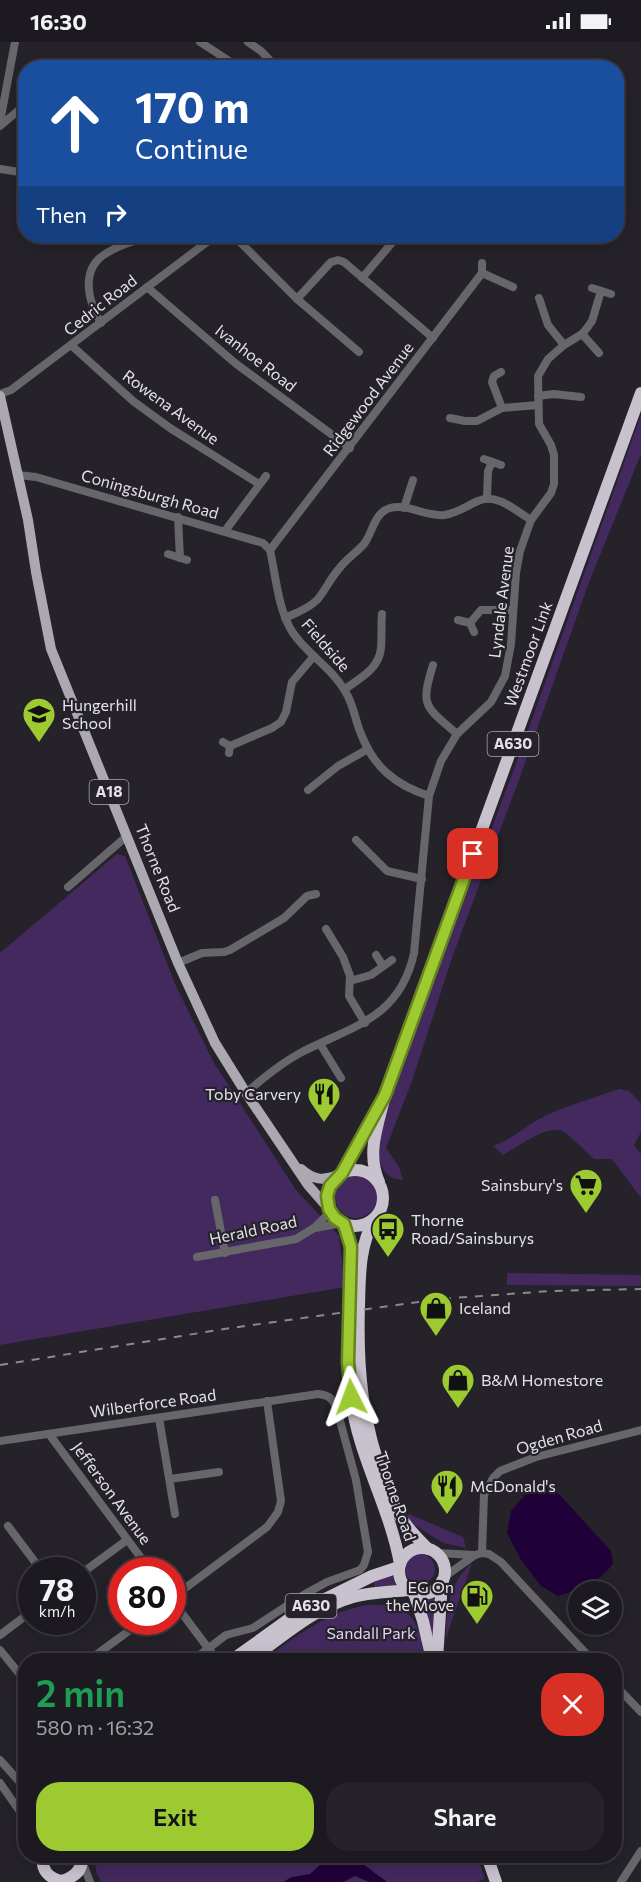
<!DOCTYPE html>
<html lang="en">
<head>
<meta charset="utf-8">
<style>
	body { margin:0; font-family:Commissioner,sans-serif; background:#252329; color:#f1f3f6; height:100vh; display:flex; flex-direction:column; font-size:22px; white-space:nowrap }
	* { box-sizing:border-box; margin:0 }
	p { font-size:20px; color:#a0a1a5 }
	.icon { flex:none; width:33px; height:33px; fill:none; stroke:currentColor; stroke-width:2; stroke-linecap:round; stroke-linejoin:round }
	.map { position:relative; flex:1; overflow:hidden }
	.side { position:absolute; left:18px; top:1611px; width:604px; height:210px; display:flex; flex-direction:column; background:#1c1a20; border-radius:24px; box-shadow:0 3px 15px #0003,0 0 0 2px #3a383e }
	.side>* { flex:none }
	.top-card { position:absolute; left:18px; top:18px; width:606px; height:183px; border-radius:24px; box-shadow:0 3px 15px #0003,0 0 0 2px #3a383e; background:#1a4fa0; color:#fff; overflow:hidden }
	.buttons { position:absolute; left:568px; top:1539px; display:grid; gap:12px }
	.buttons a { display:grid; place-items:center; width:54px; height:54px; border-radius:50%; background:#1c1a20; box-shadow:0 3px 15px #0003,0 0 0 2px #3a383e; font-size:30px }
	.speed { position:absolute; left:18px; top:1515px; display:flex; gap:12px; font-size:30px; font-weight:700; text-align:center }
	.speed>* { display:grid; place-content:center; width:78px; height:78px; border-radius:50%; background:#1c1a20; box-shadow:0 3px 15px #0003,0 0 0 2px #3a383e; line-height:1 }
	.speed small { font-size:15px; font-weight:400 }
	.speed .limit { border:9px solid #d22; background:#fff; color:#111 }
	.pin { position:absolute; display:grid; place-items:center; width:51px; height:51px; color:#fff; margin:-26px; border-radius:12px; box-shadow:0 3px 9px #0006 }
	.me { position:absolute; width:66px; margin:-33px; rotate:357deg; stroke-linejoin:round; filter:drop-shadow(0 0 4px #0008) }
	.turn { display:flex; align-items:center; gap:21px; height:126px; padding:0 18px; font-size:27px }
	.turn .icon { width:78px; height:78px; stroke-width:2.5 }
	.turn b { display:block; font-size:42px; line-height:51px }
	.then { display:flex; align-items:center; height:57px; padding:0 18px; background:#0003; gap:12px; font-size:22px }
	.round { display:grid; place-items:center; flex:none; width:63px; height:63px; border-radius:24px; background:#252329 }
	.summary { display:flex; align-items:center; justify-content:space-between; height:102px; padding:0 18px }
	h1 { font-size:36px; font-weight:600; line-height:45px; color:#1e9e55 }
	.cta { display:flex; gap:12px; margin-top:auto; padding:12px 18px }
	.cta a { flex:1; height:69px; border-radius:24px; background:#9dca30; color:#111; font-size:24px; font-weight:600; line-height:69px; text-align:center }
	.cta a+a { background:#252329; color:#f1f3f6 }
	.status { display:flex; justify-content:space-between; align-items:center; height:42px; padding:0 30px; background:#1c1a20; direction:ltr }
	.status svg { height:16px; fill:currentColor }
	.map>svg:first-child { display:block }
	.green { fill:#43295e }
	.water { fill:#200038 }
	.lines { fill:none; stroke-linecap:round; stroke-linejoin:round }
	.minor { stroke:#67666a; stroke-width:8 }
	.major { stroke:#aca8b1; stroke-width:10 }
	.highway { stroke:#c7c2cd; stroke-width:12 }
	.rail { stroke:#8c8990; stroke-width:2; stroke-dasharray:8 8; stroke-linecap:butt }
	.route-casing { stroke:#66831f; stroke-width:15 }
	.route { stroke:#9dca30; stroke-width:10 }
	.labels { text-anchor:middle; stroke-width:4.5; stroke-linejoin:round; paint-order:stroke }
	.shield { fill:#25222a; stroke:#aba8af; stroke-width:1.5 }
	.shield-label { font-size:15px; font-weight:bold; fill:#e4e2e8 }
	.street-label { font-size:16px; fill:#e4e2e8; stroke:#25222a }
	.poi-label { font-size:16px; fill:#e4e2e8; stroke:#25222a; text-anchor:start }
	.park-label { font-size:16px; fill:#e2d2f7; stroke:#25222a }
</style>
</head>
<body>
<div class="status"><b>16:30</b><svg viewBox="0 0 49 12"><path d="M0 12V9h3v3zM5 12V6h3v6zM10 12V3h3v9zM15 12V0h3v12zM26 1h20v11H26zM47 4h2v5h-2z"/></svg></div>
<div class="map">
<svg width="641" height="1840" viewBox="0 0 641 1840">
	<rect width="100%" height="100%" fill="#25222a"/>
	<g class="green">
		<path d="M641 373V412L588 543 520 735 453 913 412 1039 386 1106 399 1125 403 1138C399 1137 393 1137 389 1134 368 1118 386 1073 391 1052L517 719Z"/>
		<path d="M117 812 125 814 176 944 214 1021 296 1148 339 1194 345 1245 0 1303V911Z"/>
		<path d="M619 1047 629 1049 641 1061V1090L634 1103 641 1112V1156L612 1117H594C584 1109 573 1095 562 1089 548 1082 516 1106 503 1113L493 1104C512 1098 525 1084 543 1075 567 1063 594 1056 619 1047Z"/>
		<circle cx="356" cy="1155" r="21"/>
		<path d="M507 1231 641 1233V1244L507 1243Z"/>
		<path d="M409 1472 463 1495 466 1506 443 1501 405 1477Z"/>
		<circle cx="420" cy="1527" r="15"/>
		<path d="M472 1521 446 1596C446 1567 449 1541 472 1521Z"/>
		<path d="M391 1531 396 1544 375 1546 373 1538Z"/>
		<path d="M438 1551 432 1597 421 1557H426Z"/>
		<path d="M367 1563C411 1561 420 1577 424 1618H263C296 1595 326 1570 367 1563Z"/>
		<path d="M95 1814H477L485 1837 477 1840H101L96 1829Z"/>
	</g>
	<g class="water">
		<path d="M545 1445 559 1452 611 1509 613 1521C601 1540 579 1548 558 1554L541 1544 521 1518 507 1491 511 1469 525 1453Z"/>
		<path d="M343 1814C356 1814 360 1820 370 1827 375 1832 381 1835 387 1840H369L355 1834 343 1840H283L292 1835 310 1832 320 1823Z"/>
	</g>
	<g class="lines">
		<g class="minor">
			<path d="M200 0 240 26"/>
			<path d="M248 0 261 9 277 26"/>
			<path d="M0 80 15 0"/>
			<path d="M0 84 26 62"/>
			<path d="M0 127 26 131"/>
			<path d="M234 194 297 257 359 310"/>
			<path d="M482 231 513 245"/>
			<path d="M362 236 397 195"/>
			<path d="M147 245 235 321 350 406"/>
			<path d="M592 246 611 252"/>
			<path d="M539 256 548 283 564 303"/>
			<path d="M297 257 331 220 338 218 344 220 433 296"/>
			<path d="M101 281C88 260 80 228 105 212 118 203 135 199 149 194"/>
			<path d="M582 292 599 311"/>
			<path d="M71 303 133 359 170 386 259 442"/>
			<path d="M501 330 494 334 492 340 502 366"/>
			<path d="M0 352 11 348 215 194"/>
			<path d="M538 354 554 352 581 355"/>
			<path d="M450 376 465 379H477L502 366 538 363"/>
			<path d="M484 417 501 423"/>
			<path d="M18 433 36 435 263 501 270 508"/>
			<path d="M487 456 488 429 492 420"/>
			<path d="M404 466 413 438"/>
			<path d="M178 475 180 516"/>
			<path d="M225 489 266 434"/>
			<path d="M270 508 479 235 482 231V221"/>
			<path d="M270 508C276 535 278 568 293 591 308 613 332 626 345 649 354 663 355 678 361 692 374 726 396 743 429 754"/>
			<path d="M168 512 187 518"/>
			<path d="M285 576C296 571 308 567 317 558 325 549 330 537 338 528 345 518 356 511 364 502 373 490 374 471 390 466 407 461 426 475 444 473 458 471 466 464 478 459 496 450 516 469 531 478"/>
			<path d="M458 578 470 581 474 590"/>
			<path d="M470 581 481 568H513"/>
			<path d="M433 623C420 665 425 664 457 692"/>
			<path d="M345 647C360 636 379 627 381 606 382 594 381 583 382 572"/>
			<path d="M223 700 230 704 229 711"/>
			<path d="M230 704 272 686 281 680 286 670 292 640 314 614"/>
			<path d="M308 748 338 724 368 707"/>
			<path d="M356 798 387 829 422 837"/>
			<path d="M68 845 127 794"/>
			<path d="M326 887 343 915 350 934 349 954 365 981"/>
			<path d="M376 913 383 924"/>
			<path d="M178 921 202 911 224 910 230 908 284 876 307 854 316 852"/>
			<path d="M350 939 371 933 392 918"/>
			<path d="M320 1002 341 1036"/>
			<path d="M246 1051C263 1036 281 1021 302 1010 353 984 400 976 414 911L429 754 441 719 457 692 491 660 505 634 511 602 516 531 520 509 531 478 551 451 554 442V413L551 403 539 382 538 334 548 317 564 303 582 292 587 286 592 279 601 249"/>
			<path d="M215 1158 225 1211"/>
			<path d="M315 1186 342 1181"/>
			<path d="M197 1215 296 1197 314 1186 330 1170"/>
			<path d="M159 1376 175 1472"/>
			<path d="M49 1392 150 1528"/>
			<path d="M0 1399 318 1352C328 1353 332 1356 336 1364L356 1438 368 1510 364 1523 360 1528 327 1540 305 1552 253 1586 226 1593 193 1618"/>
			<path d="M170 1437 219 1430"/>
			<path d="M8 1484 41 1528"/>
			<path d="M436 1511 475 1513"/>
			<path d="M482 1511 489 1512 501 1520 592 1618"/>
			<path d="M82 1531 127 1498"/>
			<path d="M444 1535 475 1513 482 1511 484 1453 493 1436 500 1429 536 1415 641 1388"/>
			<path d="M172 1556 267 1485 278 1470 281 1459 267 1359"/>
			<path d="M172 1558 217 1618"/>
			<path d="M0 1593 32 1569"/>
			<path d="M0 1608 26 1640"/>
			<path d="M89 1618 141 1580"/>
			<path d="M615 1643 641 1670"/>
			<path d="M0 1718 26 1747"/>
			<path d="M0 1741 26 1778"/>
			<path d="M82 1819 90 1840"/>
			<path d="M621 1840 641 1809"/>
		</g>
		<g class="major">
			<path d="M0 354 28 478 36 530 51 607 178 921 215 1001 246 1051 308 1143 329 1167"/>
			<path d="M301 1127C313 1138 323 1139 338 1133"/>
		</g>
		<g class="highway">
			<circle cx="355" cy="1156" r="28"/>
			<path d="M342 1131 378 1065"/>
			<path d="M379 1140C366 1110 378 1084 385 1053L641 351"/>
			<path d="M374 1178C359 1205 360 1233 359 1263 357 1328 362 1382 386 1443 391 1455 395 1470 404 1480 411 1490 420 1499 428 1507"/>
			<path d="M344 1182C354 1208 351 1232 350 1259 349 1291 347 1324 351 1356 358 1414 390 1465 400 1522"/>
			<circle cx="422" cy="1529" r="23"/>
			<path d="M414 1551 423 1579 432 1618"/>
			<path d="M232 1618 299 1570 372 1534 399 1525"/>
			<path d="M250 1618C282 1595 314 1566 353 1555 370 1550 391 1550 409 1548"/>
			<path d="M437 1618 442 1539"/>
			<path d="M43 1814C41 1828 48 1836 62 1839 74 1835 84 1828 81 1814"/>
			<path d="M487 1814 496 1840"/>
		</g>
		<path class="rail" d="M0 1323 231 1286 440 1257 550 1249 641 1247"/>
	</g>
	<g class="lines">
		<defs>
			<path id="route" d="M351 1355 348 1320 351 1205 344 1182 335 1176 329 1167 327 1154 330 1144 342 1131 385 1053 473 812"/>
		</defs>
		<use href="#route" class="route-casing"/>
		<use href="#route" class="route"/>
	</g>
	<defs>
		<symbol id="school-pin" viewBox="-11 -11 22 30"><path d="M0 17L-7.5 6A9.5 9.5 0 1 1 7.5 6Z" fill="#9dca30" stroke="#25222a"/><path d="M0-5L7-2L0 1L-7-2ZM-4 1L0 2.5L4 1V4Q0 6-4 4Z" fill="#111"/></symbol>
		<symbol id="restaurant-pin" viewBox="-11 -11 22 30"><path d="M0 17L-7.5 6A9.5 9.5 0 1 1 7.5 6Z" fill="#9dca30" stroke="#25222a"/><path d="M-5-6h1v4h1v-4h1v4h1v-4h1v5L-1.5 .5V6h-2V.5L-5-1ZM5-6V6H3V1.5H1.5Q1.5-4 5-6Z" fill="#111"/></symbol>
		<symbol id="supermarket-pin" viewBox="-11 -11 22 30"><path d="M0 17L-7.5 6A9.5 9.5 0 1 1 7.5 6Z" fill="#9dca30" stroke="#25222a"/><path d="M-6-5.5h2.5l.6 2H6L4.5 2H-2.5L-4.4-4H-6ZM-1.5 3.2a1.3 1.3 0 1 0 .1 0ZM3 3.2a1.3 1.3 0 1 0 .1 0Z" fill="#111"/></symbol>
		<symbol id="bus-pin" viewBox="-11 -11 22 30"><path d="M0 17L-7.5 6A9.5 9.5 0 1 1 7.5 6Z" fill="#9dca30" stroke="#25222a"/><path d="M-5-6H5V4H4V6H2V4H-2V6H-4V4H-5ZM-3.5-4V0h7V-4ZM-3.5 1.2v1.5H-2V1.2ZM2 1.2v1.5H3.5V1.2Z" fill="#111"/></symbol>
		<symbol id="shop-pin" viewBox="-11 -11 22 30"><path d="M0 17L-7.5 6A9.5 9.5 0 1 1 7.5 6Z" fill="#9dca30" stroke="#25222a"/><path d="M-5-2.5h2.3a2.7 3.5 0 0 1 5.4 0H5L5.5 6h-11ZM-1.5-2.5h3a1.5 2.3 0 0 0-3 0Z" fill="#111"/></symbol>
		<symbol id="fuel-pin" viewBox="-11 -11 22 30"><path d="M0 17L-7.5 6A9.5 9.5 0 1 1 7.5 6Z" fill="#9dca30" stroke="#25222a"/><path d="M-5.5-6h7V0h2V4h1.3V-2.5L3-4.5l.8-.8L6-3V5H2.5V1h-1V6h-7ZM-4.2-4.7v3.2H.2V-4.7Z" fill="#111"/></symbol>
	</defs>
	<g fill-rule="evenodd">
		<use href="#school-pin" x="20" y="653" width="38" height="52"/>
		<use href="#restaurant-pin" x="305" y="1033" width="38" height="52"/>
		<use href="#supermarket-pin" x="567" y="1124" width="38" height="52"/>
		<use href="#bus-pin" x="369" y="1168" width="38" height="52"/>
		<use href="#shop-pin" x="417" y="1247" width="38" height="52"/>
		<use href="#shop-pin" x="439" y="1319" width="38" height="52"/>
		<use href="#restaurant-pin" x="428" y="1425" width="38" height="52"/>
		<use href="#fuel-pin" x="458" y="1535" width="38" height="52"/>
	</g>
	<g class="labels">
		<g class="shield">
			<rect x="487.5" y="690" width="51" height="24" rx="4.5"/>
			<rect x="89.5" y="738" width="39" height="24" rx="4.5"/>
			<rect x="285.5" y="1552" width="51" height="24" rx="4.5"/>
		</g>
		<g class="shield-label">
			<text x="513" y="707">A630</text>
			<text x="109" y="755">A18</text>
			<text x="311" y="1569">A630</text>
		</g>
		<g class="street-label">
			<text transform="translate(100 263) rotate(-38)" y="6">Cedric Road</text>
			<text transform="translate(256 316) rotate(38)" y="6">Ivanhoe Road</text>
			<text transform="translate(368 357) rotate(-53)" y="6">Ridgewood Avenue</text>
			<text transform="translate(171 365) rotate(36)" y="6">Rowena Avenue</text>
			<text transform="translate(150 452) rotate(16)" y="6">Coningsburgh Road</text>
			<text transform="translate(501 560) rotate(-83)" y="6">Lyndale Avenue</text>
			<text transform="translate(326 603) rotate(49)" y="6">Fieldside</text>
			<text transform="translate(528 612) rotate(-70)" y="6">Westmoor Link</text>
			<text transform="translate(158 826) rotate(68)" y="6">Thorne Road</text>
			<text transform="translate(253 1188) rotate(-12)" y="6">Herald Road</text>
			<text transform="translate(153 1361) rotate(-8)" y="6">Wilberforce Road</text>
			<text transform="translate(559 1395) rotate(-16)" y="6">Ogden Road</text>
			<text transform="translate(112 1451) rotate(54)" y="6">Jefferson Avenue</text>
			<text transform="translate(396 1454) rotate(71)" y="6">Thorne Road</text>
		</g>
		<g class="poi-label">
			<text x="62" y="669">Hungerhill<tspan x="62" dy="18">School</tspan></text>
			<text x="301" y="1058" text-anchor="end">Toby Carvery</text>
			<text x="563" y="1149" text-anchor="end">Sainsbury's</text>
			<text x="411" y="1184">Thorne<tspan x="411" dy="18">Road/Sainsburys</tspan></text>
			<text x="459" y="1272">Iceland</text>
			<text x="481" y="1344">B&amp;M Homestore</text>
			<text x="470" y="1450">McDonald's</text>
			<text x="454" y="1551" text-anchor="end">EG On<tspan x="454" dy="18">the Move</tspan></text>
		</g>
		<g class="park-label">
			<text x="371" y="1597">Sandall Park</text>
		</g>
	</g>
</svg>
<div class="buttons">
<a><svg class="icon" aria-label="layers" viewBox="0 0 24 24"><path d="M12 4l9 5-9 5-9-5zM3 14l9 5 9-5"/></svg></a>
</div>
<div class="speed"><div>78<small>km/h</small></div><div class="limit">80</div></div>
<div class="pin" style="left:473px;top:812px;background:#d93025"><svg class="icon" aria-label="arrive" viewBox="0 0 24 24"><path d="M6 21V4h12l-3 4 3 4H6"/></svg></div>
<svg class="me" style="left:351px;top:1355px" viewBox="-20 -20 40 40"><path d="M0-17L14 15 0 8-14 15z" fill="#9dca30" stroke="#fff" stroke-width="4"/></svg>
<div class="top-card">
<div class="turn"><svg class="icon" aria-label="ahead" viewBox="0 0 24 24"><path d="M12 20V5M6 11l6-6 6 6"/></svg><div><b>170 m</b>Continue</div></div>
<div class="then">Then<svg class="icon" aria-label="right" viewBox="0 0 24 24"><path d="M7 20v-9h11M14 6l5 5-5 5"/></svg></div>
</div>
<section class="side">
<div class="summary"><div><h1>2 min</h1><p>580 m · 16:32</p></div><a class="round" style="background:#d93025;color:#fff"><svg class="icon" aria-label="close" viewBox="0 0 24 24"><path d="M6 6l12 12M18 6L6 18"/></svg></a></div>
<div class="cta"><a>Exit</a><a>Share</a></div>
</section>
</div>
</body>
</html>
